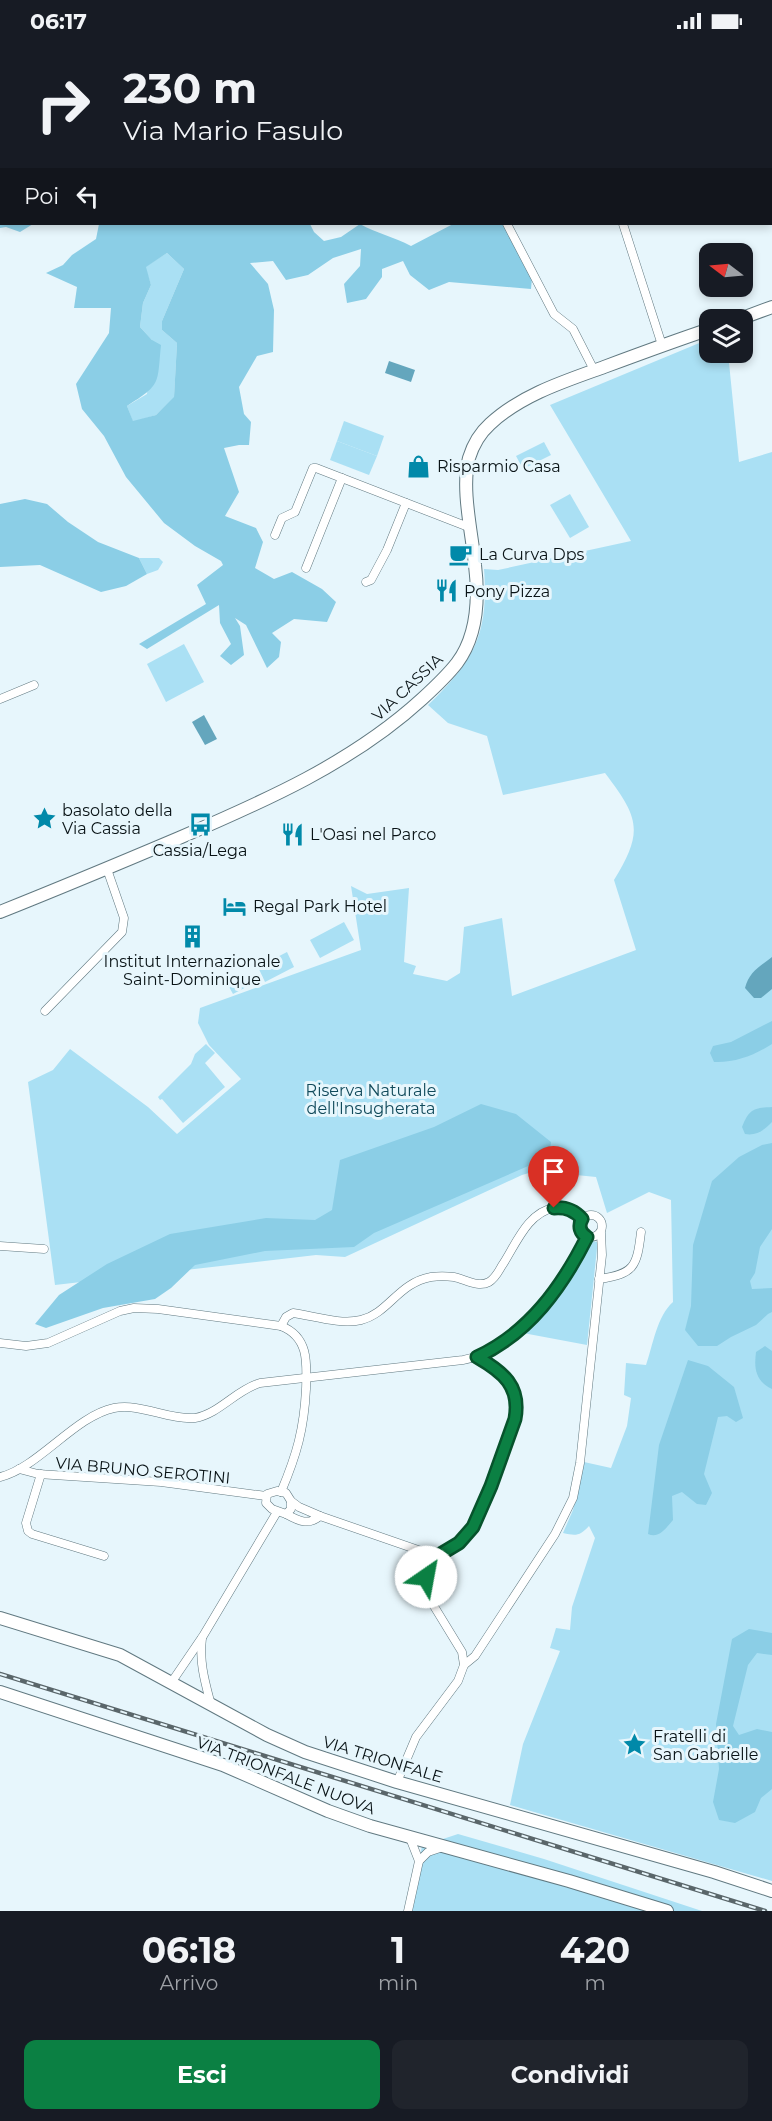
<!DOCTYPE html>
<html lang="it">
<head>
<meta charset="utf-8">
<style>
	body { margin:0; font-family:Montserrat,sans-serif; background:#20242c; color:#f1f3f6; height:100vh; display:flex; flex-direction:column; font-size:22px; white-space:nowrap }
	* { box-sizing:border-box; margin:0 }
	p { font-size:20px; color:#9ea1a6 }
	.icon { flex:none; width:33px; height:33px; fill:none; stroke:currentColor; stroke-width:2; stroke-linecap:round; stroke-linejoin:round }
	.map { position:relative; height:1869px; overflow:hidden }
	.drawer { display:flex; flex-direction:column; background:#171b24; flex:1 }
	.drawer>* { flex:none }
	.hud { position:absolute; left:0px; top:0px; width:772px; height:183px; box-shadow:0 3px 9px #0003; background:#171b24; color:#f1f3f6; overflow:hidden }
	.needle { width:39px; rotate:286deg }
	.tools { position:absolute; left:699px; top:201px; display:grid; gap:12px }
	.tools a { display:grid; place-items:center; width:54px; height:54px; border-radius:12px; background:#171b24; box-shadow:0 3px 9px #0003; font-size:30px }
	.pin { position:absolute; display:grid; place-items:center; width:51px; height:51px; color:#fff; margin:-62px -26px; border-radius:50% 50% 50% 0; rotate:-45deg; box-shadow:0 0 6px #0007 }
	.pin .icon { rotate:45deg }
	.me { position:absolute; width:66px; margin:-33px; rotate:33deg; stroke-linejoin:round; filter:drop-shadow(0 0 4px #0008) }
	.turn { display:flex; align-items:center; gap:21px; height:126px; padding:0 24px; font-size:27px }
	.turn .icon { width:78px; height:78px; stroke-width:2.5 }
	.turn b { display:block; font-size:42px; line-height:51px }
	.then { display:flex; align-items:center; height:57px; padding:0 24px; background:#0003; gap:12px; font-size:22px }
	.eta { display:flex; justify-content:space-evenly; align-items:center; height:102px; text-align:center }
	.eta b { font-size:36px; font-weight:700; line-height:42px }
	.action { display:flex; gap:12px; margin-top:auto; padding:12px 24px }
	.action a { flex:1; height:69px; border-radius:12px; background:#0b8043; color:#fff; font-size:24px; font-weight:700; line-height:69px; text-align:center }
	.action a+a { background:#20242c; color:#f1f3f6 }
	.status { display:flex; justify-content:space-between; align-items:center; height:42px; padding:0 30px; background:#171b24; direction:ltr }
	.status svg { height:16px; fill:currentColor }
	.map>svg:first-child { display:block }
	.green { fill:#aae0f4 }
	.forest { fill:#8bcee6; fill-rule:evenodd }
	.water { fill:#64a6bd }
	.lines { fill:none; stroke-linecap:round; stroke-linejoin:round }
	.street-casing { stroke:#617981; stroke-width:9 }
	.primary-casing { stroke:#617981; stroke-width:14 }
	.highway-casing { stroke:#617981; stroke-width:16 }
	.street { stroke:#fff; stroke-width:8 }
	.primary { stroke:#fff; stroke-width:12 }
	.highway { stroke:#fff; stroke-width:15 }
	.rail-casing { stroke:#5a666a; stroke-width:4.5 }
	.rail { stroke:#e7f6fc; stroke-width:2; stroke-dasharray:7; stroke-linecap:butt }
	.route-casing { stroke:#07532c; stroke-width:15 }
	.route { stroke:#0b8043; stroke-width:10 }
	.labels { text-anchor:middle; stroke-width:6; stroke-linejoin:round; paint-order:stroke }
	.poi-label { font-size:16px; fill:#091316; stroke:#e7f6fc; text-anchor:start }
	.street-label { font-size:16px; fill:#091316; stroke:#e7f6fc }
	.park-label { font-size:16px; fill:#114a5b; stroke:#e7f6fc }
</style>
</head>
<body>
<div class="status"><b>06:17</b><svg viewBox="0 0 49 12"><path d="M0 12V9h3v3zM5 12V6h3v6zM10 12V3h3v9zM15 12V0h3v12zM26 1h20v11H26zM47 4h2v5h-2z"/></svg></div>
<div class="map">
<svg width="772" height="1869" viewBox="0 0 772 1869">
	<rect width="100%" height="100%" fill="#e7f6fc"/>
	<g class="green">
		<path d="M167 211 184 227 162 279V288L177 301 174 356 156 373 133 380 127 364 147 352 152 298 140 285 143 261 151 243 145 225Z"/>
		<path d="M709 297 710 310 728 311 739 420 772 410V1839L510 1763 523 1702 560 1609 550 1606 556 1586 570 1588 572 1565 595 1496 589 1484C580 1494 576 1494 563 1491L573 1468 584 1420 611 1426 627 1384 631 1356 624 1353 626 1321 646 1323C653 1303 657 1274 673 1260L671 1158 649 1150 607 1171 596 1135 536 1129 522 1133 345 1215 316 1213 55 1243 28 1040 53 1028 70 1007 148 1065 177 1092 241 1037 209 1003 198 981 200 966 361 908 351 844 367 852 409 846 404 920 416 924 413 932 447 939 460 931 464 885 502 876 512 954 636 908 614 838C644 789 639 776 605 731L503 753 487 694 448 681 428 663C474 619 489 592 484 527L498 528 631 499 550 363Z"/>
		<path d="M344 379 384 394 377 414 337 399Z"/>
		<path d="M337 399 377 414 369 433 330 418Z"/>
		<path d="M544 400 551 413 523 427 516 414Z"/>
		<path d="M570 452 589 485 570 496 550 463Z"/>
		<path d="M139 516H159L163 520 158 528 147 532Z"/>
		<path d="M184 602 204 640 166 660 147 622Z"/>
		<path d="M344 880 354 898 320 916 310 898Z"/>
		<path d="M287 910 294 925 265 940 258 925Z"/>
		<path d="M250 932 254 941 233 952 228 943Z"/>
		<path d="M206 1002 215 1011 205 1021 225 1045 183 1081 162 1057 160 1058 158 1055 191 1022 195 1012Z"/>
		<path d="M593 1199 597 1200V1206L587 1303 523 1291C552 1264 572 1232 593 1199Z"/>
		<path d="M458 1792 544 1817 702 1869H410L422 1804Z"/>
	</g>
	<g class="forest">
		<path d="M0 92 2 182H33L20 190 6 185 0 186Z"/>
		<path d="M99 182H299L301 183 310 182 314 190 324 199 341 195 360 182C376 191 394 195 411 204L453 182H504L532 236 531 247 449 240 429 248 410 233 403 219 382 227V235L366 257 347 261 344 242 360 224 361 207 333 216 308 233 286 238 273 219 250 221 268 242 274 268 273 310 257 314 239 345 244 372 251 380 249 403H239L224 406 239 450 225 474 256 486 263 500 255 526 274 537 292 530 322 547 336 560 327 580 294 577 272 591 281 600 279 615 267 626 246 583 235 576 240 584 244 613 231 623 220 614 231 602 220 581 219 563 147 607 139 602 206 562 197 543 223 523 221 519 195 504 164 481 126 435 104 394 82 367 76 342 109 291 111 266H74L77 245 46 231 63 223 72 213 96 197ZM167 211 184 227 162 279V288L177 301 174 355 156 373 133 379 127 364C162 342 157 342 161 303L152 298 140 285 143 261 151 243 146 225Z"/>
		<path d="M25 457 47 462 68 480 98 500 139 516 147 532 126 544 101 550 40 523 0 525V462Z"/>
		<path d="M772 979V1002C755 1013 735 1021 714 1020L710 1011 713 1004 731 1000Z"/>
		<path d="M481 1062 516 1072 551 1100 549 1115 374 1191 354 1205 265 1209 195 1223 171 1246 155 1257 103 1266 46 1286 35 1282 59 1253 107 1222 170 1192 266 1176 315 1178 332 1168 340 1118 434 1085Z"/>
		<path d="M772 1065V1080C764 1088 757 1094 745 1092L742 1085C749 1067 754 1066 772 1065Z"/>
		<path d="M772 1101V1187L760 1205 755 1231 750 1239 752 1247 772 1246V1270L768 1272 756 1283 731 1295 717 1304H698L685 1288 691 1264 693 1203 712 1139 739 1115 762 1103Z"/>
		<path d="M765 1304 772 1309V1347C755 1339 754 1326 756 1310Z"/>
		<path d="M688 1318 708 1324 734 1345 743 1376 736 1380 727 1374 718 1375 704 1432 712 1451 706 1463 697 1462 682 1450 672 1454 673 1478C666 1486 659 1497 648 1492L659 1403Z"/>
		<path d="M749 1587 772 1591V1613L757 1611 748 1623 733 1684 739 1693 757 1687 772 1690V1747L761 1756 755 1770 735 1781 719 1778 713 1760 719 1727 716 1682 732 1597Z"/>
	</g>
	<g class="water">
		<path d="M389 319 415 328 411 340 385 331Z"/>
		<path d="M204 673 217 697 205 703 192 680Z"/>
		<path d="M772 915V947L761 956H754L745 946C749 930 759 925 772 915Z"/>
	</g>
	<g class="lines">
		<defs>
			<g id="street">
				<path d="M563 0V2"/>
				<path d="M363 2V0"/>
				<path d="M507 182 554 272 573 287 594 328"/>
				<path d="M623 182 662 303"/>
				<path d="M275 493 282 476 295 470 313 426H316L471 486"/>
				<path d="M306 526 342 436"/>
				<path d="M366 540 371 538 387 508 406 461"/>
				<path d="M0 657 34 643"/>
				<path d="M45 969 122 890 124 876 107 827"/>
				<circle cx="591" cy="1184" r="11"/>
				<path d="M0 1204 44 1207"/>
				<path d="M599 1237C634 1232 637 1225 641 1190"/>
				<path d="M281 1284 286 1275 293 1271C314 1274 340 1283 361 1278 389 1271 398 1241 431 1235 438 1234 446 1234 454 1235 465 1237 478 1246 489 1240 496 1236 499 1228 503 1222 516 1202 528 1170 554 1166 566 1164 574 1169 582 1177"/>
				<path d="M0 1301 26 1304 48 1301 120 1269 134 1266 158 1267 281 1284C309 1295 307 1321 306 1347 304 1387 297 1412 281 1450"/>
				<path d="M19 1427 38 1432 161 1440 266 1454"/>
				<path d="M41 1432 26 1481 28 1489 32 1492 104 1514"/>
				<path d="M0 1435C38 1426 75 1374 114 1366 141 1361 168 1378 195 1376 219 1372 236 1348 260 1341L463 1318C519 1309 564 1241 587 1195"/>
				<path d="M277 1449 286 1451 291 1459V1467L286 1472 272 1467 266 1461 267 1452Z"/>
				<path d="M286 1472C299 1479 308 1484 320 1474L299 1465 291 1459"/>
				<path d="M320 1474 424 1510 428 1513 429 1519"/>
				<path d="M202 1596C199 1620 205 1640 211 1663"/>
				<path d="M464 1623 475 1614 555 1492 573 1456 580 1421 602 1213 601 1191"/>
				<path d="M171 1641 203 1594 277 1470"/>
				<path d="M397 1740 416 1695 458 1639 464 1623 462 1610 429 1556 426 1541 429 1519C442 1511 457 1505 467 1493 482 1476 513 1395 516 1372 517 1363 515 1354 511 1345 505 1330 491 1323 477 1315"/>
				<path d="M419 1819 428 1810 443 1805"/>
				<path d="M408 1869 419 1819 410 1796"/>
			</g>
			<g id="primary">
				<path d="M737 278 772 265"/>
				<path d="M0 870C60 846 120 821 179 796 265 759 352 721 422 657 434 646 447 634 457 621 478 593 479 556 475 523 472 491 461 447 469 416 473 403 480 391 490 382 521 353 565 339 604 325 639 312 674 299 710 287"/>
				<path d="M0 1576 120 1613 267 1693 305 1710 397 1740 714 1830 772 1849"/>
				<path d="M0 1650 223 1723 328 1769 370 1784 569 1839 667 1869"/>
			</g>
			<g id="highway">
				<path d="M753 0V2"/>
				<path d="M771 45 772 46"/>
			</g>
		</defs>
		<use href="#street" class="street-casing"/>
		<use href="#primary" class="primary-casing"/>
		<use href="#highway" class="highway-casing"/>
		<use href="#street" class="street"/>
		<use href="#primary" class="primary"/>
		<use href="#highway" class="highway"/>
		<defs>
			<path id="rail" d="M0 1632 765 1869"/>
		</defs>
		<use href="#rail" class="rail-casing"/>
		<use href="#rail" class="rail"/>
	</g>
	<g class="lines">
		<defs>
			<path id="route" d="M426 1535 429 1519 459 1501 473 1485 491 1444 515 1377C521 1344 503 1330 477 1315 529 1291 562 1245 587 1195 580 1191 578 1184 582 1177 574 1168 566 1165 554 1166"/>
		</defs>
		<use href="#route" class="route-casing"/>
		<use href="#route" class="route"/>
	</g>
	<defs>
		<symbol id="shop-bare" viewBox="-9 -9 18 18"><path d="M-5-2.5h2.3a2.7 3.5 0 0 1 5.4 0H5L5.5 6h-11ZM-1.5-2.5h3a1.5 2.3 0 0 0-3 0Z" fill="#0189a9" stroke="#e7f6fc" stroke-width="2.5" paint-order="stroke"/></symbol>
		<symbol id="cafe-bare" viewBox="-9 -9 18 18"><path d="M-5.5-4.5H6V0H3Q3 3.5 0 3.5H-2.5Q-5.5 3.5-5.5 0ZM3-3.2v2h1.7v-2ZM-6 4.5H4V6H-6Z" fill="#0189a9" stroke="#e7f6fc" stroke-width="2.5" paint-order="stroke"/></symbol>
		<symbol id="restaurant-bare" viewBox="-9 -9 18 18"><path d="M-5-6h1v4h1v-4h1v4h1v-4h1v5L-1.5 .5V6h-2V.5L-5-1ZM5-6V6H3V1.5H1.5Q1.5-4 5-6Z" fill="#0189a9" stroke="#e7f6fc" stroke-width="2.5" paint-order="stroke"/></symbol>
		<symbol id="sight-bare" viewBox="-9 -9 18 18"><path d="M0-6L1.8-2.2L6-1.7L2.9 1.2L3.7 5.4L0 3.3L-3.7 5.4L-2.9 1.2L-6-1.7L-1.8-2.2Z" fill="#0189a9" stroke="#e7f6fc" stroke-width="2.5" paint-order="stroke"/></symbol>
		<symbol id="bus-bare" viewBox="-9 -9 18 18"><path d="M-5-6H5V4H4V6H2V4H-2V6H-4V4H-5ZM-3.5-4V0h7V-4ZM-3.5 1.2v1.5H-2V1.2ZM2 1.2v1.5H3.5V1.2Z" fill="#0189a9" stroke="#e7f6fc" stroke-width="2.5" paint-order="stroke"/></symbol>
		<symbol id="hotel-bare" viewBox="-9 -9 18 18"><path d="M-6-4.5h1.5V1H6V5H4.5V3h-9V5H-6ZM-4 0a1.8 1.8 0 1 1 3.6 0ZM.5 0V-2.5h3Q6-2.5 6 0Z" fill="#0189a9" stroke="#e7f6fc" stroke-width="2.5" paint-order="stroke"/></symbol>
		<symbol id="building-bare" viewBox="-9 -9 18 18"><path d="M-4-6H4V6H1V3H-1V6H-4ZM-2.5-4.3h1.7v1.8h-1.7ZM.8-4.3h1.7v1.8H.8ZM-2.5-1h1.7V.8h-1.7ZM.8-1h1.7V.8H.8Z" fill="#0189a9" stroke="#e7f6fc" stroke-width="2.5" paint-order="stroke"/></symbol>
	</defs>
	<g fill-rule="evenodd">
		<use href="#shop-bare" x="402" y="408" width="33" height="33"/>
		<use href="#cafe-bare" x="444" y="496" width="33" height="33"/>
		<use href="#restaurant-bare" x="430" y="532" width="33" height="33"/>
		<use href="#sight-bare" x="28" y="760" width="33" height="33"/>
		<use href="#bus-bare" x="184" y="766" width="33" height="33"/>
		<use href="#restaurant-bare" x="276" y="776" width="33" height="33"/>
		<use href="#hotel-bare" x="218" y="848" width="33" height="33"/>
		<use href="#building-bare" x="176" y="878" width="33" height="33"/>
		<use href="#sight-bare" x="618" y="1686" width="33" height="33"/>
	</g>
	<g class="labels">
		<g class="poi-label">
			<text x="437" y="430">Risparmio Casa</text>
			<text x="479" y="518">La Curva Dps</text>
			<text x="464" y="555">Pony Pizza</text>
			<text x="62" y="774">basolato della<tspan x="62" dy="18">Via Cassia</tspan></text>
			<text x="310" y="798">L'Oasi nel Parco</text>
			<text x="200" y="814" text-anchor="middle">Cassia/Lega</text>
			<text x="253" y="870">Regal Park Hotel</text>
			<text x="192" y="925" text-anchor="middle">Institut Internazionale<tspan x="192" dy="18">Saint-Dominique</tspan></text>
			<text x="653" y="1700">Fratelli di<tspan x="653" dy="18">San Gabrielle</tspan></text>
		</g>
		<g class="street-label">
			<text transform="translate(407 645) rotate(-43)" y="6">VIA CASSIA</text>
			<text transform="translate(143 1428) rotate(5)" y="6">VIA BRUNO SEROTINI</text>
			<text transform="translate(383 1717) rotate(17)" y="6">VIA TRIONFALE</text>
			<text transform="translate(286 1733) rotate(21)" y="6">VIA TRIONFALE NUOVA</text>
		</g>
		<g class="park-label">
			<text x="371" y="1054">Riserva Naturale<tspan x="371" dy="18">dell'Insugherata</tspan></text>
		</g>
	</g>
</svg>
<div class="tools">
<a><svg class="needle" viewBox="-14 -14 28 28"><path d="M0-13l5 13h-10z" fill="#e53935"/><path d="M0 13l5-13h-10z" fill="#9ea1a6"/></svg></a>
<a><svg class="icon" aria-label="layers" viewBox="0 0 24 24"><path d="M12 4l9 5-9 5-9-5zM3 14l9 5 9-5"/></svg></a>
</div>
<div class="pin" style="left:554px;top:1166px;background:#d93025"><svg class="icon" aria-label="arrive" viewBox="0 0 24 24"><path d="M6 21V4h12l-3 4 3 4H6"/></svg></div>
<svg class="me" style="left:426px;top:1535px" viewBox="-20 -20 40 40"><circle r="19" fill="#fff"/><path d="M0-13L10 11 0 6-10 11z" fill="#0b8043"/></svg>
<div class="hud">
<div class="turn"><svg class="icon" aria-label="right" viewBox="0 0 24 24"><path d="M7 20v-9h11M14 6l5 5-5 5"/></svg><div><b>230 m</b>Via Mario Fasulo</div></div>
<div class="then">Poi<svg class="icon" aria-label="left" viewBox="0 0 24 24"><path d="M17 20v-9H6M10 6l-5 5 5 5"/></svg></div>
</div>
</div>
<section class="drawer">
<div class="eta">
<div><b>06:18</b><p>Arrivo</p></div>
<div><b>1</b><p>min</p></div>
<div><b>420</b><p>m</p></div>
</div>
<div class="action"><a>Esci</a><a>Condividi</a></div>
</section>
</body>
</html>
